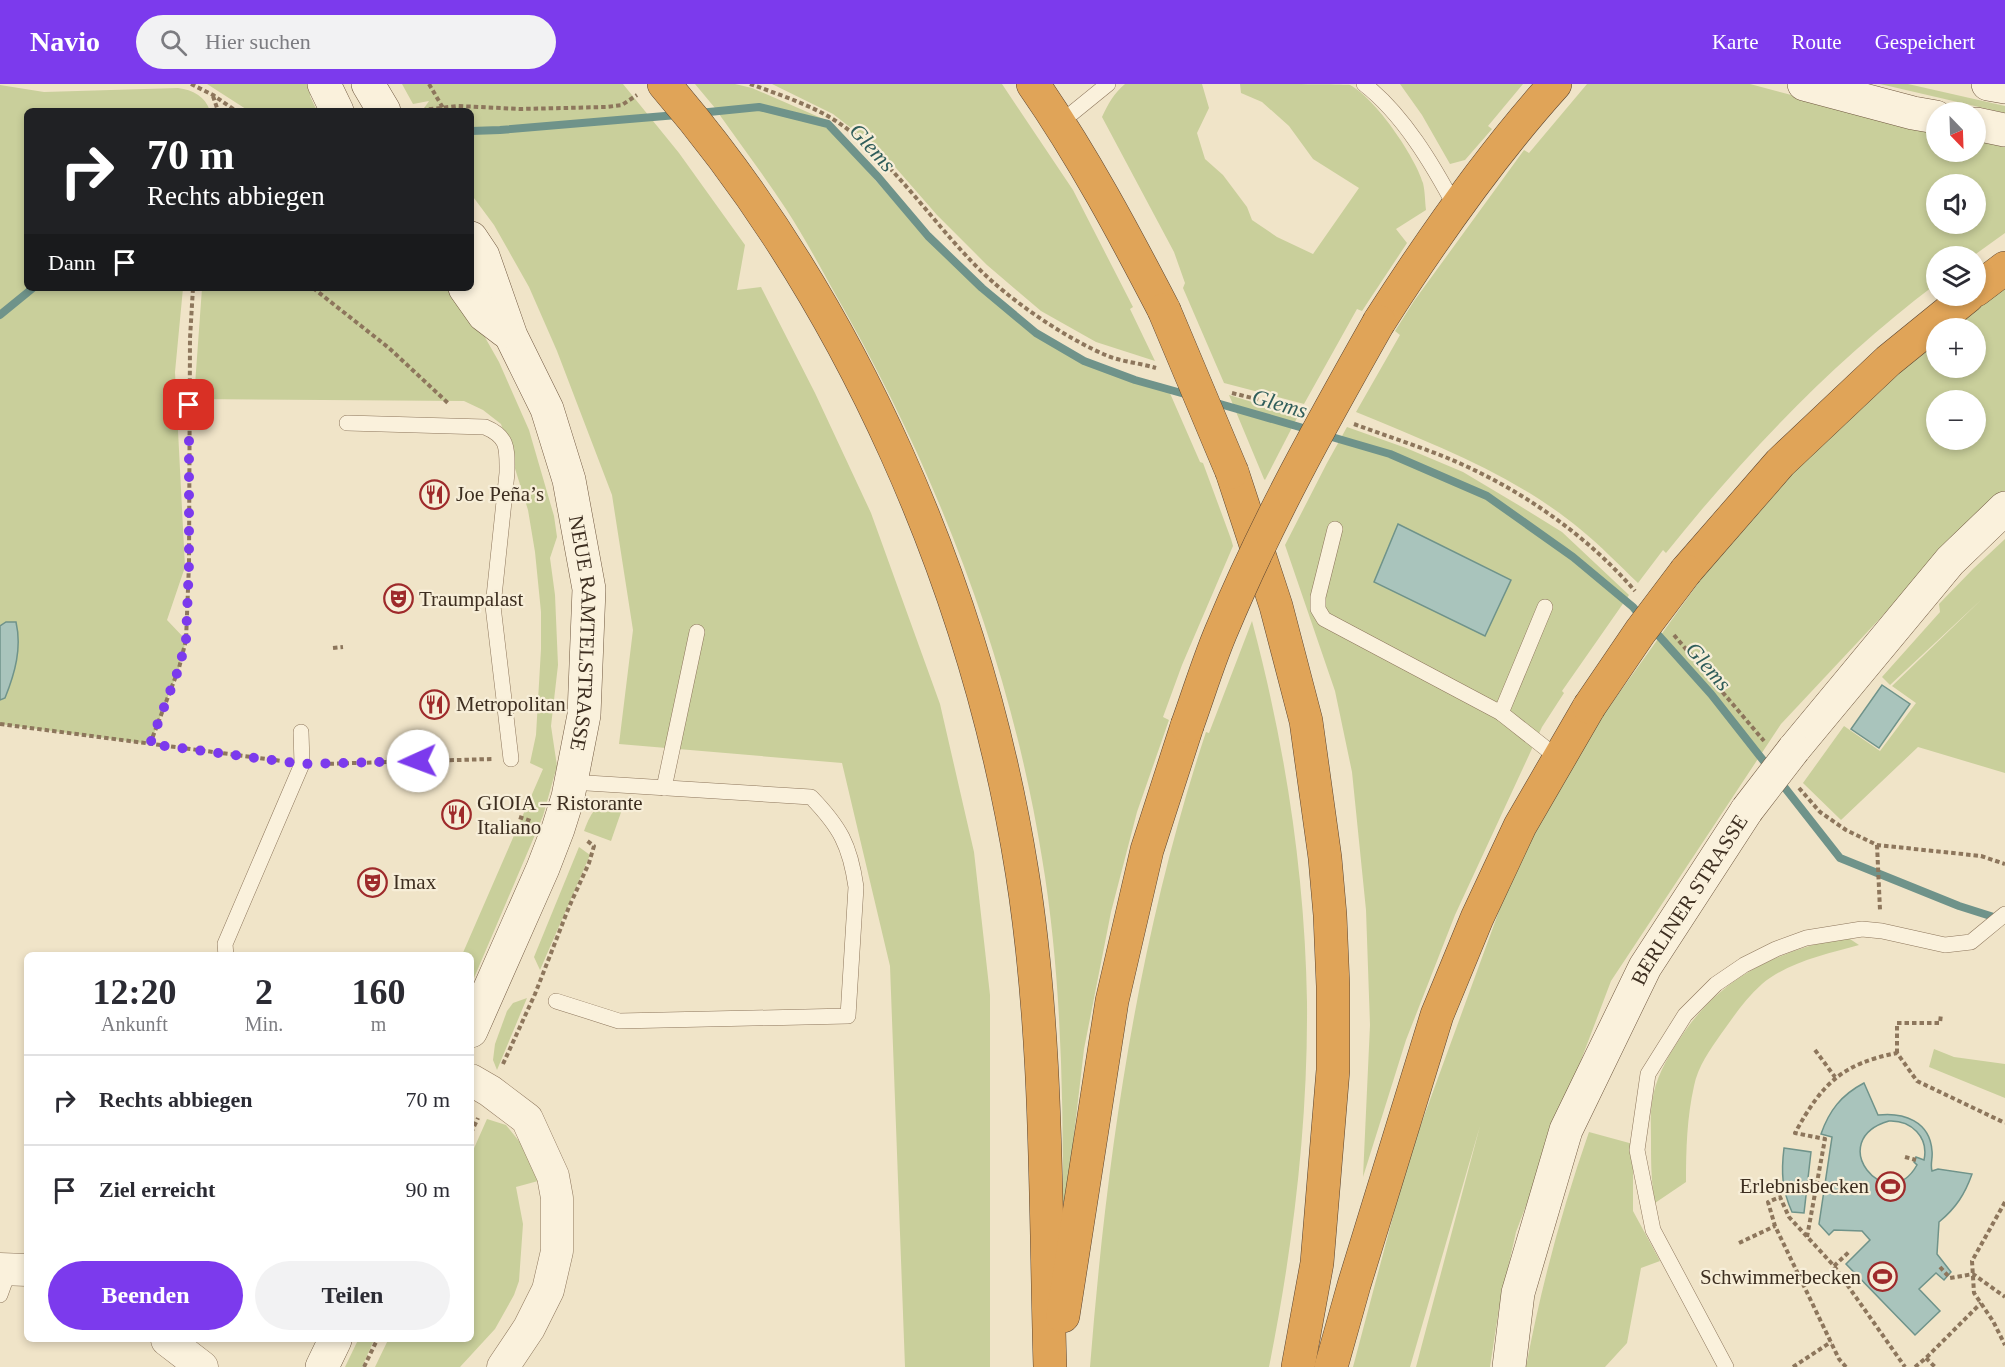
<!DOCTYPE html>
<html lang="de">
<head>
<meta charset="utf-8">
<style>
	body { margin:0; font-family:Georgia,serif; background:#f2f2f3; color:#2b2b33; height:100vh; display:flex; flex-direction:column; font-size:22px; white-space:nowrap }
	* { box-sizing:border-box; margin:0 }
	p { font-size:20px; color:#7c7c81 }
	.icon { flex:none; width:33px; height:33px; fill:none; stroke:currentColor; stroke-width:2; stroke-linecap:round; stroke-linejoin:round }
	.map { position:relative; flex:1; overflow:hidden }
	.side { position:absolute; left:24px; top:868px; width:450px; height:390px; display:flex; flex-direction:column; background:#fff; border-radius:9px; box-shadow:0 3px 9px #0003 }
	.side>* { flex:none }
	.banner { position:absolute; left:24px; top:24px; width:450px; height:183px; border-radius:9px; box-shadow:0 3px 9px #0003; background:#202124; color:#fff; overflow:hidden }
	.needle { width:39px; rotate:157deg }
	.controls { position:absolute; left:1926px; top:18px; display:grid; gap:12px }
	.controls a { display:grid; place-items:center; width:60px; height:60px; border-radius:50%; background:#fff; box-shadow:0 3px 9px #0003; font-size:30px }
	.pin { position:absolute; display:grid; place-items:center; width:51px; height:51px; color:#fff; margin:-26px; border-radius:12px; box-shadow:0 3px 9px #0006 }
	.me { position:absolute; width:66px; margin:-33px; rotate:268deg; stroke-linejoin:round; filter:drop-shadow(0 0 4px #0008) }
	.turn { display:flex; align-items:center; gap:21px; height:126px; padding:0 24px; font-size:27px }
	.turn .icon { width:78px; height:78px; stroke-width:2.5 }
	.turn b { display:block; font-size:42px; line-height:51px }
	.then { display:flex; align-items:center; height:57px; padding:0 24px; background:#0003; gap:12px; font-size:22px }
	.eta { display:flex; justify-content:space-evenly; align-items:center; height:102px; text-align:center }
	.eta b { font-size:36px; font-weight:600; line-height:42px }
	.button { display:flex; gap:12px; margin-top:auto; padding:12px 24px }
	.button a { flex:1; height:69px; border-radius:36px; background:#7c3aed; color:#fff; font-size:24px; font-weight:600; line-height:69px; text-align:center }
	.button a+a { background:#f2f2f3; color:#2b2b33 }
	ul { padding:0; list-style:none }
	li { display:flex; align-items:center; gap:18px; height:90px; padding:0 24px; border-top:2px solid #e1e1e2 }
	li div { flex:1 }
	li b { display:block; font-size:22px }
	li em { font-style:normal }
	header { display:flex; align-items:center; gap:36px; box-sizing:border-box; height:84px; padding:0 30px; background:#7c3aed; color:#fff }
	header strong { font-size:28px }
	nav { display:flex; gap:33px; margin-inline-start:auto; font-size:21px }
	.search { width:420px; height:54px; background:#f2f2f3; display:flex; align-items:center; gap:15px; box-sizing:border-box; padding:0 21px; border-radius:33px; color:#7c7c81; font-size:22px }
	.map>svg:first-child { display:block }
	.green { fill:#c9cf9b; fill-rule:evenodd }
	.water { fill:#a9c4bc; stroke:#6f938a; stroke-width:1.5; fill-rule:evenodd }
	.lines { fill:none; stroke-linecap:round; stroke-linejoin:round }
	.stream { stroke:#6f938a; stroke-width:8 }
	.service-casing { stroke:#8d765c; stroke-width:16 }
	.minor-casing { stroke:#8d765c; stroke-width:33 }
	.secondary-casing { stroke:#6f573f; stroke-width:34 }
	.motorway-casing { stroke:#5b4430; stroke-width:34 }
	.path { stroke:#8d765c; stroke-width:4; stroke-dasharray:4.5 3; stroke-linecap:butt }
	.service { stroke:#faf1dc; stroke-width:15 }
	.minor { stroke:#faf1dc; stroke-width:32 }
	.secondary { stroke:#faf1dc; stroke-width:33 }
	.motorway { stroke:#e0a458; stroke-width:33 }
	.secondary-bridge-casing { stroke:#6f573f; stroke-width:34; stroke-linecap:butt }
	.motorway-bridge-casing { stroke:#5b4430; stroke-width:34; stroke-linecap:butt }
	.secondary-bridge { stroke:#faf1dc; stroke-width:33 }
	.motorway-bridge { stroke:#e0a458; stroke-width:33 }
	.route { stroke:#7c3aed; stroke-width:10; stroke-dasharray:0 18 }
	.labels { text-anchor:middle; stroke-width:4.5; stroke-linejoin:round; paint-order:stroke }
	.poi-label { font-size:21px; fill:#3d2e20; stroke:#f7eed8; text-anchor:start }
	.street-label { font-size:21px; fill:#3d2e20; stroke:#f7eed8 }
	.water-label { font-size:22px; font-style:italic; fill:#2f5d5a; stroke:#f7eed8 }
</style>
</head>
<body>
<header>
<strong>Navio</strong>
<div class="search"><svg class="icon" aria-label="search" viewBox="0 0 24 24"><circle cx="10" cy="10" r="6"/><path d="M15 15l6 6"/></svg>Hier suchen</div>
<nav><a>Karte</a><a>Route</a><a>Gespeichert</a></nav>
</header>
<div class="map">
<svg width="2005" height="1283" viewBox="0 0 2005 1283">
	<rect width="100%" height="100%" fill="#f0e4c8"/>
	<g class="green">
		<path d="M207 0H307L312 9 310 12 317 27H249Z"/>
		<path d="M402 0H623L679 69 745 161 737 206 761 203 815 309 871 429 940 620 974 768 990 911V1283H905L890 882 842 679 619 660 633 546 612 411 557 267 529 203 494 141 471 110V27H422L429 17 413 20Z"/>
		<path d="M695 0H735L752 4 828 37 760 21 715 24Z"/>
		<path d="M772 0H1002L1073 106 1133 223 1130 225 1155 277 1096 258 1041 227 987 181 937 131 882 68 833 30Z"/>
		<path d="M1125 0H1202L1209 24 1197 49 1205 75 1223 91 1247 123 1252 136 1277 153 1313 170 1359 104 1313 75 1289 42 1262 18 1241 9 1240 0C1257 0 1341 0 1350 1 1375 14 1415 72 1423 99 1425 107 1425 118 1426 126L1396 145 1407 159 1362 227 1357 225 1304 320 1224 299 1183 204 1185 199 1174 168 1102 33C1108 20 1114 9 1125 0Z"/>
		<path d="M1400 0H1523L1488 42 1492 45 1465 76 1450 80 1422 31Z"/>
		<path d="M1587 0H1750L1936 49V68H1976V57L2005 63V149L1973 172H1936V200C1835 276 1745 370 1666 469L1663 466 1638 499C1619 481 1601 462 1580 445 1515 391 1433 360 1356 328L1400 251 1395 247 1414 217 1524 66 1529 69ZM1936 100H1976V140H1936Z"/>
		<path d="M1880 0H1908L2005 22V29Z"/>
		<path d="M0 1 44 8 178 4C193 6 205 12 210 27H27V204H183L175 288 185 483 167 536 186 556 179 584 150 660 0 640Z"/>
		<path d="M761 25 828 42 926 154 979 206 1044 257 1083 279 1133 298 1169 307 1200 378 1203 379 1231 455 1233 462 1182 581 1163 633 1169 636 1137 728 1111 828 1084 965 1066 1120 1063 1118C1063 1003 1061 887 1042 774 1010 574 934 381 833 206 818 179 803 151 786 125 765 93 741 61 719 30Z"/>
		<path d="M2005 198V412L1931 480 1781 640 1611 897 1516 1148 1499 1224 1490 1283H1416L1480 1042 1410 1283H1353L1408 1076 1510 797 1534 745 1604 630 1699 498 1697 496 1810 369 1936 253V284H1976V244H1947ZM1936 316H1976V356H1936Z"/>
		<path d="M202 204H457L499 278 529 346 554 432 557 453 550 474 555 511 558 581 551 642 557 682 543 732 471 901V872L462 871 543 685 530 679 536 651 541 565V528L535 468 528 426 501 340 483 326 464 317 194 315Z"/>
		<path d="M1229 311 1298 332 1265 396 1264 395Z"/>
		<path d="M1347 343 1406 364 1463 388 1520 422 1562 448 1629 511 1562 607 1564 609 1542 643 1455 831 1406 956 1363 1093 1370 941 1366 826 1352 688 1335 607 1285 461 1327 379Z"/>
		<path d="M2005 455V689L1918 663 1841 736 1803 699 1844 642 1880 667 1916 619 1892 602 1982 515 1890 601 1882 593 1940 528 1939 520 1973 485Z"/>
		<path d="M1252 537C1285 661 1305 789 1307 918 1308 1041 1293 1163 1269 1283H1090C1107 1068 1138 853 1206 648L1209 649Z"/>
		<path d="M620 714H626L611 757 584 747C592 725 597 720 620 714Z"/>
		<path d="M579 763 590 771 540 886 534 873Z"/>
		<path d="M1840 854 1850 855 1859 861C1827 870 1788 878 1762 900 1746 914 1734 932 1721 950 1710 966 1698 982 1694 1002 1687 1033 1686 1065 1686 1098L1655 1119C1651 1098 1651 1077 1651 1055 1651 1043 1650 1030 1652 1018 1655 996 1666 975 1679 956 1718 895 1771 870 1840 854Z"/>
		<path d="M527 914 497 986 493 976 495 960 507 927 513 919Z"/>
		<path d="M1934 965 1954 973 2005 980V1014L1929 983Z"/>
		<path d="M487 1035 506 1041 523 1062 538 1097 516 1103 523 1140 519 1197 514 1211 495 1245 460 1283H375L388 1256H471V1071Z"/>
		<path d="M1589 1048 1633 1060V1127L1660 1177 1641 1184 1627 1259 1605 1283H1526C1541 1203 1562 1125 1589 1048Z"/>
		<path d="M358 1256H374L362 1283H345Z"/>
	</g>
	<g class="water">
		<path d="M1398 440 1511 496 1485 552 1374 498Z"/>
		<path d="M6 538H16C22 564 15 589 5 614L0 616V542Z"/>
		<path d="M1882 601 1910 620 1879 664 1851 645Z"/>
		<path d="M1864 999 1878 1031C1903 1028 1930 1037 1932 1067 1933 1074 1930 1080 1932 1087L1938 1085 1972 1090C1965 1110 1956 1124 1939 1138L1937 1170 1951 1188 1944 1196 1936 1189 1919 1205 1940 1227 1915 1251 1846 1180 1870 1156 1862 1147 1834 1146 1829 1151 1819 1140 1832 1053 1821 1050C1829 1027 1841 1011 1864 999ZM1889 1037C1911 1036 1929 1053 1924 1076L1916 1073 1914 1078 1917 1081C1887 1134 1823 1056 1889 1037Z"/>
		<path d="M1784 1064 1811 1068 1804 1129 1792 1128C1782 1106 1781 1088 1784 1064Z"/>
	</g>
	<g class="lines">
		<g class="stream">
			<path d="M699 29 759 23 828 40 878 93 928 152 982 204 1036 249 1084 277 1135 296 1192 312"/>
			<path d="M471 47 500 46 677 31"/>
			<path d="M0 231 33 204"/>
			<path d="M1213 318 1310 346"/>
			<path d="M1325 351 1390 370 1487 412 1573 473 1633 523 1642 534"/>
			<path d="M1651 543 1711 610 1770 685"/>
			<path d="M1778 695 1840 774 1959 822 2000 835"/>
		</g>
		<defs>
			<g id="service">
				<path d="M1364 0C1403 30 1433 81 1456 124"/>
				<path d="M1060 39 1108 0"/>
				<path d="M347 339 485 343C509 353 507 365 507 389L493 522 511 675"/>
				<path d="M1335 445 1318 513V525L1324 535 1501 629 1558 674"/>
				<path d="M1501 629 1545 523"/>
				<path d="M664 704 697 548"/>
				<path d="M226 872 225 860 302 680 301 648"/>
				<path d="M556 917 619 937 848 932 856 803C850 761 840 743 811 713L571 698"/>
				<path d="M0 1211 9 1186"/>
				<path d="M1726 1283 1653 1146 1637 1066 1648 990 1685 931 1716 900 1744 881 1776 865 1806 854 1862 845 1882 847 1945 861 1971 858 2005 830"/>
			</g>
			<g id="minor">
				<path d="M471 996 490 1007 527 1035 553 1092 557 1114V1167L548 1206 529 1244 503 1283"/>
				<path d="M0 1185 27 1186"/>
				<path d="M167 1256 202 1283"/>
			</g>
			<g id="secondary">
				<path d="M324 0 337 27"/>
				<path d="M368 0 384 27"/>
				<path d="M1804 0 1913 29 1936 33"/>
				<path d="M1988 0 2005 3"/>
				<path d="M1976 40 2005 46"/>
				<path id="s1" d="M471 154 483 172 511 252 547 325 569 396 589 505 584 631 568 713 558 745 543 784 471 947"/>
				<path d="M465 204 484 231 505 247"/>
				<path d="M1794 665 1950 477 2005 424"/>
				<path d="M322 1283 335 1256"/>
				<path id="s2" d="M1509 1283 1518 1209 1566 1046 1645 883 1747 726"/>
			</g>
			<g id="motorway">
				<path d="M664 0C852 218 977 505 1022 788 1048 951 1045 1118 1050 1283"/>
				<path d="M1033 0C1083 72 1124 149 1164 226"/>
				<path d="M1976 206 2005 184"/>
				<path d="M1379 238C1432 155 1489 73 1555 0"/>
				<path d="M1232 388 1276 522 1306 637 1325 774 1330 831 1333 902V986L1317 1179 1298 1283"/>
				<path d="M1686 487 1780 379 1888 277 1968 212"/>
				<path d="M1063 1232 1112 917 1147 766 1187 642"/>
				<path d="M1331 1283 1354 1201 1437 931 1477 834 1520 742 1589 623"/>
			</g>
		</defs>
		<use href="#service" class="service-casing"/>
		<use href="#minor" class="minor-casing"/>
		<use href="#secondary" class="secondary-casing"/>
		<use href="#motorway" class="motorway-casing"/>
		<g class="path">
			<path d="M191 0 213 11 236 27"/>
			<path d="M429 0 443 24"/>
			<path d="M750 0C775 9 802 18 826 31 890 67 937 149 993 198 1022 224 1071 257 1108 272 1123 278 1140 279 1156 284"/>
			<path d="M213 12 218 27"/>
			<path d="M414 27 458 22 520 25 606 23 622 21 637 11"/>
			<path d="M313 204 389 264 449 320"/>
			<path d="M1232 309 1297 325"/>
			<path d="M1354 340C1384 351 1415 361 1445 373 1516 402 1585 449 1635 507"/>
			<path d="M1674 551 1764 657"/>
			<path d="M333 564 343 563"/>
			<path d="M0 640 282 677"/>
			<path d="M150 660 179 584 186 556 189 480 190 254 193 204"/>
			<path d="M322 680 492 675"/>
			<path d="M1799 704 1820 728 1846 746 1877 761 1981 772 2005 780"/>
			<path d="M519 733 531 737"/>
			<path d="M1877 761 1880 826"/>
			<path d="M1815 966 1835 993"/>
			<path d="M1897 969V939H1940L1941 930"/>
			<path d="M503 980 535 910 569 823 589 779 594 762 586 756"/>
			<path d="M471 1049 478 1034"/>
			<path d="M1905 1073 1916 1076"/>
			<path d="M2005 1118 1972 1177 1974 1209 1993 1237 2005 1261"/>
			<path d="M1807 1153 1825 1055 1795 1049C1822 1000 1841 980 1897 969L1917 997 2005 1039"/>
			<path d="M1739 1159 1775 1142"/>
			<path d="M1834 1182 1850 1167"/>
			<path d="M1940 1183 1950 1194 1973 1190 2005 1213"/>
			<path d="M1926 1274 1935 1283"/>
			<path d="M364 1283 377 1256"/>
			<path d="M1793 1283 1831 1258"/>
			<path d="M1846 1283 1839 1275 1775 1142 1768 1118 1780 1113 1789 1133 1834 1182 1905 1283"/>
			<path d="M1915 1283 1926 1274 1981 1219"/>
		</g>
		<use href="#service" class="service"/>
		<use href="#minor" class="minor"/>
		<use href="#secondary" class="secondary"/>
		<use href="#motorway" class="motorway"/>
		<defs>
			<path id="secondary-bridge" d="M1747 726 1794 665"/>
			<g id="motorway-bridge">
				<path d="M1164 226 1232 388"/>
				<path d="M1589 623 1640 548 1686 487"/>
				<path d="M1187 642C1199 609 1209 575 1223 543 1267 437 1323 337 1379 238"/>
			</g>
		</defs>
		<use href="#secondary-bridge" class="secondary-bridge-casing"/>
		<use href="#motorway-bridge" class="motorway-bridge-casing"/>
		<use href="#secondary-bridge" class="secondary-bridge"/>
		<use href="#motorway-bridge" class="motorway-bridge"/>
	</g>
	<g class="lines">
		<path class="route" d="M189 321V480L186 556 179 584 150 660 302 680 418 677"/>
	</g>
	<defs>
		<symbol id="restaurant-ring" viewBox="-11 -11 22 22"><circle r="9.5" fill="#f7eed8" stroke="#9e2a2b" stroke-width="1.5"/><path d="M-5-6h1v4h1v-4h1v4h1v-4h1v5L-1.5 .5V6h-2V.5L-5-1ZM5-6V6H3V1.5H1.5Q1.5-4 5-6Z" fill="#9e2a2b"/></symbol>
		<symbol id="theatre-ring" viewBox="-11 -11 22 22"><circle r="9.5" fill="#f7eed8" stroke="#9e2a2b" stroke-width="1.5"/><path d="M-5-5.5Q0-4 5-5.5V0Q5 5 0 6Q-5 5-5 0ZM-3.3-2.5H-1v1.5H-3.3ZM1-2.5H3.3v1.5H1ZM-2.8 1Q0 5.5 2.8 1Z" fill="#9e2a2b"/></symbol>
		<symbol id="stadium-ring" viewBox="-11 -11 22 22"><circle r="9.5" fill="#f7eed8" stroke="#9e2a2b" stroke-width="1.5"/><path d="M0-5a6.5 5 0 1 0 0 10a6.5 5 0 1 0 0-10ZM-3.5-1.8h7v3.6h-7Z" fill="#9e2a2b"/></symbol>
	</defs>
	<g fill-rule="evenodd">
		<use href="#restaurant-ring" x="418" y="394" width="33" height="33"/>
		<use href="#theatre-ring" x="382" y="498" width="33" height="33"/>
		<use href="#restaurant-ring" x="418" y="604" width="33" height="33"/>
		<use href="#restaurant-ring" x="440" y="714" width="33" height="33"/>
		<use href="#theatre-ring" x="356" y="782" width="33" height="33"/>
		<use href="#stadium-ring" x="1874" y="1086" width="33" height="33"/>
		<use href="#stadium-ring" x="1866" y="1176" width="33" height="33"/>
	</g>
	<g class="labels">
		<g class="poi-label">
			<text x="456" y="417">Joe Peña’s</text>
			<text x="419" y="522">Traumpalast</text>
			<text x="456" y="627">Metropolitan</text>
			<text x="477" y="726">GIOIA – Ristorante<tspan x="477" dy="24">Italiano</tspan></text>
			<text x="393" y="805">Imax</text>
			<text x="1869" y="1109" text-anchor="end">Erlebnisbecken</text>
			<text x="1861" y="1200" text-anchor="end">Schwimmerbecken</text>
		</g>
		<g class="street-label">
			<text dy="7" stroke="none"><textPath href="#s1" startOffset="417">NEUE RAMTELSTRASSE</textPath></text>
			<text dy="7" stroke="none"><textPath href="#s2" startOffset="506">BERLINER STRASSE</textPath></text>
		</g>
		<g class="water-label">
			<text transform="translate(873 63) rotate(48)" y="8">Glems</text>
			<text transform="translate(1280 319) rotate(16)" y="8">Glems</text>
			<text transform="translate(1709 582) rotate(49)" y="8">Glems</text>
		</g>
	</g>
</svg>
<div class="controls">
<a><svg class="needle" viewBox="-14 -14 28 28"><path d="M0-13l5 13h-10z" fill="#e53935"/><path d="M0 13l5-13h-10z" fill="#7c7c81"/></svg></a>
<a><svg class="icon" aria-label="sound" viewBox="0 0 24 24"><path d="M4 9h4l5-4v14l-5-4H4zM17 9q2 3 0 6"/></svg></a>
<a><svg class="icon" aria-label="layers" viewBox="0 0 24 24"><path d="M12 4l9 5-9 5-9-5zM3 14l9 5 9-5"/></svg></a>
<a>+</a>
<a>−</a>
</div>
<div class="pin" style="left:189px;top:321px;background:#d93025"><svg class="icon" aria-label="arrive" viewBox="0 0 24 24"><path d="M6 21V4h12l-3 4 3 4H6"/></svg></div>
<svg class="me" style="left:418px;top:677px" viewBox="-20 -20 40 40"><circle r="19" fill="#fff"/><path d="M0-13L10 11 0 6-10 11z" fill="#7c3aed"/></svg>
<div class="banner">
<div class="turn"><svg class="icon" aria-label="right" viewBox="0 0 24 24"><path d="M7 20v-9h11M14 6l5 5-5 5"/></svg><div><b>70 m</b>Rechts abbiegen</div></div>
<div class="then">Dann<svg class="icon" aria-label="arrive" viewBox="0 0 24 24"><path d="M6 21V4h12l-3 4 3 4H6"/></svg></div>
</div>
<section class="side">
<div class="eta">
<div><b>12:20</b><p>Ankunft</p></div>
<div><b>2</b><p>Min.</p></div>
<div><b>160</b><p>m</p></div>
</div>
<ul>
<li><svg class="icon" aria-label="right" viewBox="0 0 24 24"><path d="M7 20v-9h11M14 6l5 5-5 5"/></svg><div><b>Rechts abbiegen</b></div><em>70 m</em></li>
<li><svg class="icon" aria-label="arrive" viewBox="0 0 24 24"><path d="M6 21V4h12l-3 4 3 4H6"/></svg><div><b>Ziel erreicht</b></div><em>90 m</em></li>
</ul>
<div class="button"><a>Beenden</a><a>Teilen</a></div>
</section>
</div>
</body>
</html>
